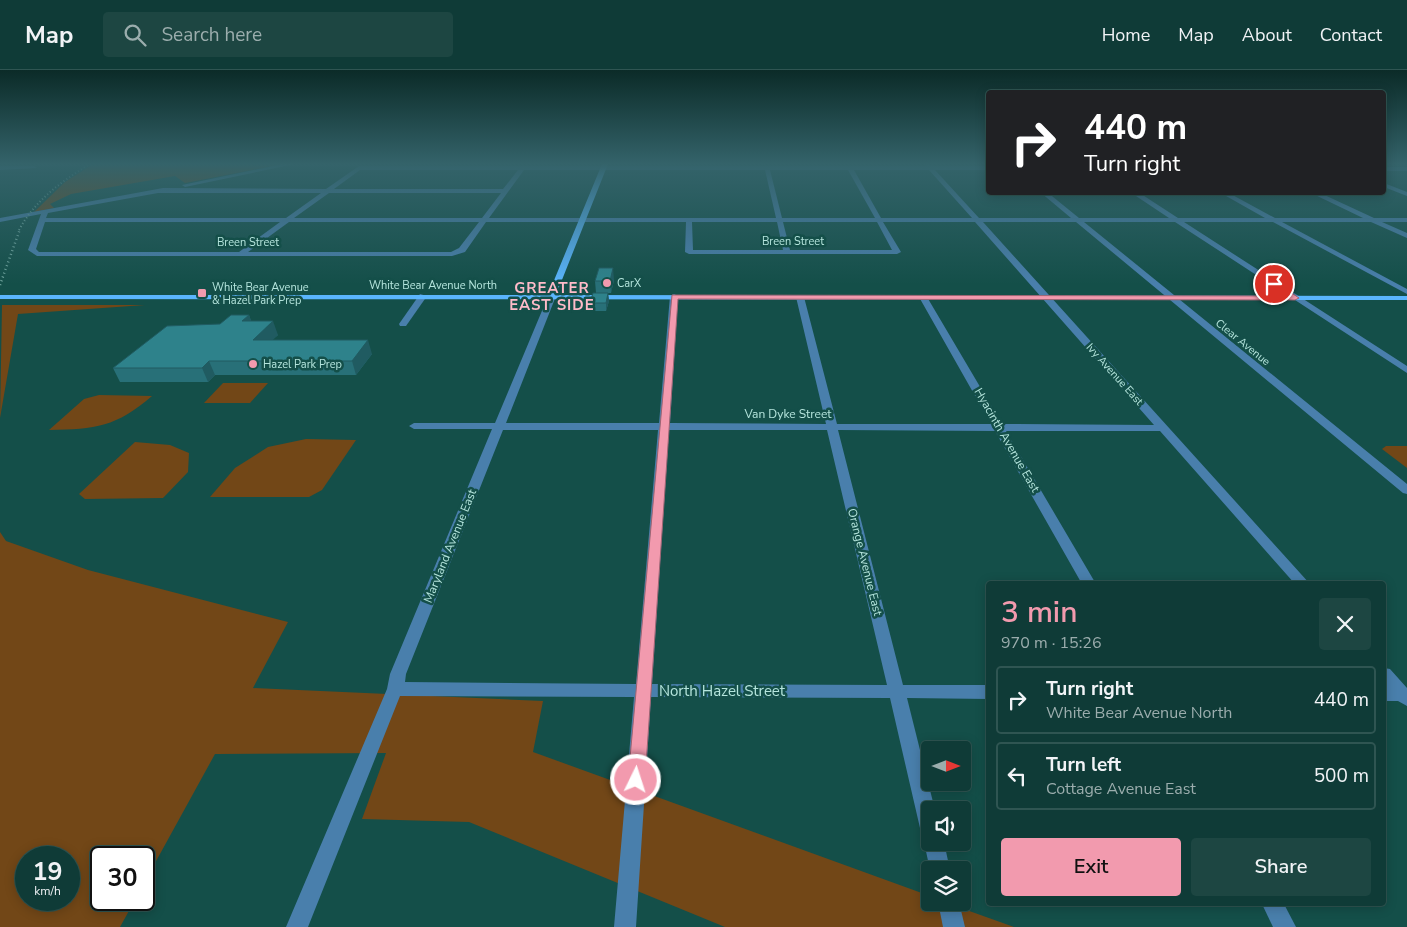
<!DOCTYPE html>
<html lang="en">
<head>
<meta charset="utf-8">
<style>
	body { margin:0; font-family:"Nunito Sans",sans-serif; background:#1d4642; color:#f1f3f6; height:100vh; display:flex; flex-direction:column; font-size:19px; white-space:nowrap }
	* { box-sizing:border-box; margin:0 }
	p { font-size:16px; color:#9badad }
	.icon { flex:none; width:28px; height:28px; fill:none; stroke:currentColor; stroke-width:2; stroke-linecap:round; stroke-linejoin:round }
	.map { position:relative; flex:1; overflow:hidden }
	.sheet { position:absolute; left:986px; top:511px; width:400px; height:325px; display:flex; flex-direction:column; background:#0f3b37; border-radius:5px; box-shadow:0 2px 12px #0003,0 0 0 1px #2f5552 }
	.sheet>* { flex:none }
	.guide { position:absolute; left:986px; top:20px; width:400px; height:105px; border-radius:5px; box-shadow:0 2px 12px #0003,0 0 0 1px #2f5552; background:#202124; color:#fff; overflow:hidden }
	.needle { width:32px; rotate:90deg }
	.tools { position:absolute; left:921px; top:671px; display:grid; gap:10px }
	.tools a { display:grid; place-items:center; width:50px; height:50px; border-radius:5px; background:#0f3b37; box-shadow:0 2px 12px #0003,0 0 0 1px #2f5552; font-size:25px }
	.speed { position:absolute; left:15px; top:776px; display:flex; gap:10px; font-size:25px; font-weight:700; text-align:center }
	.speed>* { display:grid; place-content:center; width:65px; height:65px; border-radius:50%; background:#0f3b37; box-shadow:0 2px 12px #0003,0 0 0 1px #2f5552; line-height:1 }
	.speed small { font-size:12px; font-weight:400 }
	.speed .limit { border:2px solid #111; border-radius:8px; background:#fff; color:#111 }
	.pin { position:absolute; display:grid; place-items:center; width:42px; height:42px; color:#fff; margin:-21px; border:2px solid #fff; border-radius:50%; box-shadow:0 1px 5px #0007 }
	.me { position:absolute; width:55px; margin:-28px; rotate:4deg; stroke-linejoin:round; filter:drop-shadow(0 0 4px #0008) }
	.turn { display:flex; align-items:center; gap:18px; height:105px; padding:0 15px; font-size:22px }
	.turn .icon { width:65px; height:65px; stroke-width:2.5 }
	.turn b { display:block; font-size:35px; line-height:42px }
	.round { display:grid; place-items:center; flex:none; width:52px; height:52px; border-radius:5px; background:#1d4642 }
	.summary { display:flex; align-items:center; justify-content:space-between; height:85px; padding:0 15px }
	h1 { font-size:30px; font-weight:600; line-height:38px; color:#f29aae }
	.action { display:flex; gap:10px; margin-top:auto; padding:10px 15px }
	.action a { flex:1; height:58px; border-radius:5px; background:#f29aae; color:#111; font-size:20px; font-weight:600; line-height:58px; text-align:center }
	.action a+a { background:#1d4642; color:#f1f3f6 }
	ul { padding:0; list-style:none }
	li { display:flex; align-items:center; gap:15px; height:68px; margin:0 10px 8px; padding:0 5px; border:2px solid #2f5552; border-radius:5px }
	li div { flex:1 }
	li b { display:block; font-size:19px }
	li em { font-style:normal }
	header { display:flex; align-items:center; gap:30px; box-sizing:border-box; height:70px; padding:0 25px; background:#0f3b37; border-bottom:1px solid #2f5552 }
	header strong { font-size:24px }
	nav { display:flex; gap:28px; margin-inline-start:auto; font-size:18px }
	.search { width:350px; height:45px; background:#1d4642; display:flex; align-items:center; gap:12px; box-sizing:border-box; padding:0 18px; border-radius:5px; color:#9badad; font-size:19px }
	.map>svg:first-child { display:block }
	.green { fill:#724717; fill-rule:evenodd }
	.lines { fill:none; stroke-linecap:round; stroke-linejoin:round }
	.minor { fill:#497fac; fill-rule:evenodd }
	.major { fill:#5ab5fd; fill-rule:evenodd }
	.rail-far1 { stroke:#74a8a1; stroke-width:2; stroke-dasharray:1 2.5; stroke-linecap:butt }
	.rail { stroke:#74a8a1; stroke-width:2.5; stroke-dasharray:1 3; stroke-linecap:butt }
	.wall { fill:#287078 }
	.shaded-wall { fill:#205b61 }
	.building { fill:#2e828b; stroke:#205b61 }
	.route { fill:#f29aae; stroke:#9d6471 }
	.poi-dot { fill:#f29aae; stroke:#144f49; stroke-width:2 }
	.labels { text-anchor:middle; stroke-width:5; stroke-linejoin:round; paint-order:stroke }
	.far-street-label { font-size:11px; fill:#b5e5dd; stroke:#144f49 }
	.far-poi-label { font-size:11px; fill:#b5e5dd; stroke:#144f49; text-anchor:start }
	.street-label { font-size:12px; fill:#b5e5dd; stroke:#144f49 }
	.far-district-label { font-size:15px; font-weight:bold; letter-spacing:1px; fill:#febbc9; stroke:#144f49 }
	.near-street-label { font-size:15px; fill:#b5e5dd; stroke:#144f49 }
</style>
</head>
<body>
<header>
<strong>Map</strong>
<div class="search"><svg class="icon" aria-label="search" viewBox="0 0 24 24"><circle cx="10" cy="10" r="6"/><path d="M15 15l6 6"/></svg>Search here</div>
<nav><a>Home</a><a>Map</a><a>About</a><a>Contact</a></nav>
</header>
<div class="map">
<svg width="1407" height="857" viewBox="0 0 1407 857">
	<rect width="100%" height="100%" fill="#144f49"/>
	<g class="green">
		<path d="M93 94H283L185 113 175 106 71 124 50 134 54 138 34 142 65 112Z"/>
		<path d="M2 235H145L18 244 0 348Z"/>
		<path d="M223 313H268L250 333H204Z"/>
		<path d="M99 325 152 326C116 357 96 359 49 360L84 329Z"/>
		<path d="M306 369 356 370 322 420 309 427H210L235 398 268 377Z"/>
		<path d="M135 372 170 375 189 383 188 402 163 428 85 429 79 424Z"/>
		<path d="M1386 376H1407V398L1382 379Z"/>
		<path d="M0 462 6 471 88 500 288 552 253 618 543 631 533 682 930 826V832L947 833 1014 857H725L469 752 362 749 386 683 215 684 144 813V788H101V830H135L120 857H0ZM26 788H69V830H26Z"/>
	</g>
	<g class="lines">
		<g class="minor">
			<path d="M283 94H295L185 117 182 115Z"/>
			<path d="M926 94 932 96H989V100H935L979 148H1071L1040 122H1047L1079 148H1169L1130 122H1138L1178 148H1265L1219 122H1227L1275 148H1363L1309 122H1318L1374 148H1407V152H1382L1407 163V168L1371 152H1282L1407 219V224L1273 152H1184L1407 296V303L1175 152H1084L1407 414V424L1403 423 1076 152H983L1310 514H1295L1160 361H1006L1096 514H1082L995 361 838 360 903 615H989V629L907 628 935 740H930V772H944L950 800H930L924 772 927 766 923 765 920 758 890 628 651 627 636 857H614L634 627 400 626 308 857H286L387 619 390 604 492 359H414L409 356 414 353H495L549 224 556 226 506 353H659L670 226 674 224 678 226 670 353 826 354 796 227 800 225 804 227 837 354H991L919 227 923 225 927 227 1002 354 1154 355 975 152H883L901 182 897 184H689L685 182 686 152H486L465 182 452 186H37L28 180 41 144 0 152V148L163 118 326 119 359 96H926ZM360 100H518L503 119H334ZM524 100H765L776 148H489ZM770 100H848L875 148H782ZM854 100H929L972 148H881ZM158 123H321L286 148H46L48 143ZM329 123H501L482 148H294ZM45 152H280L239 182H39L36 179ZM289 152H479L459 178 451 182H248ZM692 152H777L783 180H693ZM783 152H877L892 180H790ZM503 360H658L636 614 405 612 406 604ZM669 360H827L887 615 652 614Z"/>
			<path d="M0 96H34L37 98 0 100Z"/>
			<rect x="1384" y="97" width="23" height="4"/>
			<path d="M1384 113 1407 122V126L1384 117Z"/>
			<path d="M420 224 427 226 406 256H400L399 254Z"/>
			<path d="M1384 598 1390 599 1407 618V636L1398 631H1384V617H1386L1384 615Z"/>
			<path d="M938 832H959L965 857H943Z"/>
			<path d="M1262 834H1284L1296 857H1273Z"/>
		</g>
		<path class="major" d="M602 94H608L556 225 1407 226V230L0 229V225H548Z"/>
		<path class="rail-far1" d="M19 160C35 130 62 111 90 94"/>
		<path class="rail" d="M0 215 20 159"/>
	</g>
	<g class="wall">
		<path d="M614 210 611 223H608L609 231 606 241H591L590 233 596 223 595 211Z"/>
		<path d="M249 245 251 251 278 265 272 270 372 284 356 305H215L208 312H120L113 298Z"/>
	</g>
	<g class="shaded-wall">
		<path d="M613 198 614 210 611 223 610 211Z"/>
		<path d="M608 223 609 231 606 241V233Z"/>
		<path d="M249 245 254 258 242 251Z"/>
		<path d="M273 251 278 265 258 284 253 270Z"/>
		<path d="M368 270 372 284 356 305 352 291Z"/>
		<path d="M209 291 215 305 208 312 202 298Z"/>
	</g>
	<g class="building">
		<path d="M599 198H613L610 211H595Z"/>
		<path d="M593 223H608L606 233H590Z"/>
		<path d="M231 245H249L242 251H273L253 270H368L352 291H209L202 298H113L167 256 220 254Z"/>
	</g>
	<linearGradient id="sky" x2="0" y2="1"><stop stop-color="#0b2b28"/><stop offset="0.44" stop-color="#34636a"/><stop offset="1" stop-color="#34636a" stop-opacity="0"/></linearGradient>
	<rect width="1407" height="214" fill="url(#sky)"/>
	<path class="route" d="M1272 213H1277L1299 228 1295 230 678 229 645 710 642 715 636 717 630 715 628 710 672 225 1287 226 1272 216Z"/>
	<g class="poi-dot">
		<circle cx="607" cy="213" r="5"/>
		<rect x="197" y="218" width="10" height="10" rx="2.5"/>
		<circle cx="253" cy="294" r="5"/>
	</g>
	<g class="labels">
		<g class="far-street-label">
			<text x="793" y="175">Breen Street</text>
			<text x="248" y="176">Breen Street</text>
			<text x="433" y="219">White Bear Avenue North</text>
			<text transform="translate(1243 272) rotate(39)" y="4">Clear Avenue</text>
			<text transform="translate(1115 304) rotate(48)" y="4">Ivy Avenue East</text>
		</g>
		<g class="far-poi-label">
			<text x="617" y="217">CarX</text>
			<text x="212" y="221">White Bear Avenue<tspan x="212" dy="13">&amp; Hazel Park Prep</tspan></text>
			<text x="263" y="298">Hazel Park Prep</text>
		</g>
		<g class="street-label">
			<text x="788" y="348">Van Dyke Street</text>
			<text transform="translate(1007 370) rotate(60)" y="4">Hyacinth Avenue East</text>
			<text transform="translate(450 476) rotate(-68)" y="4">Maryland Avenue East</text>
			<text transform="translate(865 492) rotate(76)" y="4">Orange Avenue East</text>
		</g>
		<g class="far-district-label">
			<text x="552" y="223">GREATER<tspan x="552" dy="17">EAST SIDE</tspan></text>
		</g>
		<g class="near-street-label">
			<text x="722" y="626">North Hazel Street</text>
		</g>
	</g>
</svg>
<div class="tools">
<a><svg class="needle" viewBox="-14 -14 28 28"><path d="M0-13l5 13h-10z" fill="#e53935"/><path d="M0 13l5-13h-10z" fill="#9badad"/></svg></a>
<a><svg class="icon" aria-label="sound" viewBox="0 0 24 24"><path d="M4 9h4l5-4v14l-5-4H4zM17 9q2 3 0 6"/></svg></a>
<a><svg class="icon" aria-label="layers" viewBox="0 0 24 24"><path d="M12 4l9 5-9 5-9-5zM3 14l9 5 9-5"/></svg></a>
</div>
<div class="speed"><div>19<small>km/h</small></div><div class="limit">30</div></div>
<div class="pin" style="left:1274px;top:214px;background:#d93025"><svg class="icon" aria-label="arrive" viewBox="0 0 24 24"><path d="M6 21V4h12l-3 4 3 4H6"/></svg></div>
<svg class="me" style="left:636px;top:710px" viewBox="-20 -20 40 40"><circle r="17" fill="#f29aae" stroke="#fff" stroke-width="3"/><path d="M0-11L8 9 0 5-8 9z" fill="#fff"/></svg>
<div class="guide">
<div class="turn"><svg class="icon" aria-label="right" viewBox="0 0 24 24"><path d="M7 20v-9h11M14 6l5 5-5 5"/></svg><div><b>440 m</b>Turn right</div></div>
</div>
<section class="sheet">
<div class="summary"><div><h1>3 min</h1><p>970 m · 15:26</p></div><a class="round"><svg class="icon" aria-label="close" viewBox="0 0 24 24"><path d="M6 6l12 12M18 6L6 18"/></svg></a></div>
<ul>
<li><svg class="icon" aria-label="right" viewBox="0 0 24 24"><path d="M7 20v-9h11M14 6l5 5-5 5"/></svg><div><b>Turn right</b><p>White Bear Avenue North</p></div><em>440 m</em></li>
<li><svg class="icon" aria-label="left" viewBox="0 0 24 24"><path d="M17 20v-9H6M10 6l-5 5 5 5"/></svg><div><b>Turn left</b><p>Cottage Avenue East</p></div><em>500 m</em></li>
</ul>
<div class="action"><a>Exit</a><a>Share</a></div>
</section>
</div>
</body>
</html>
